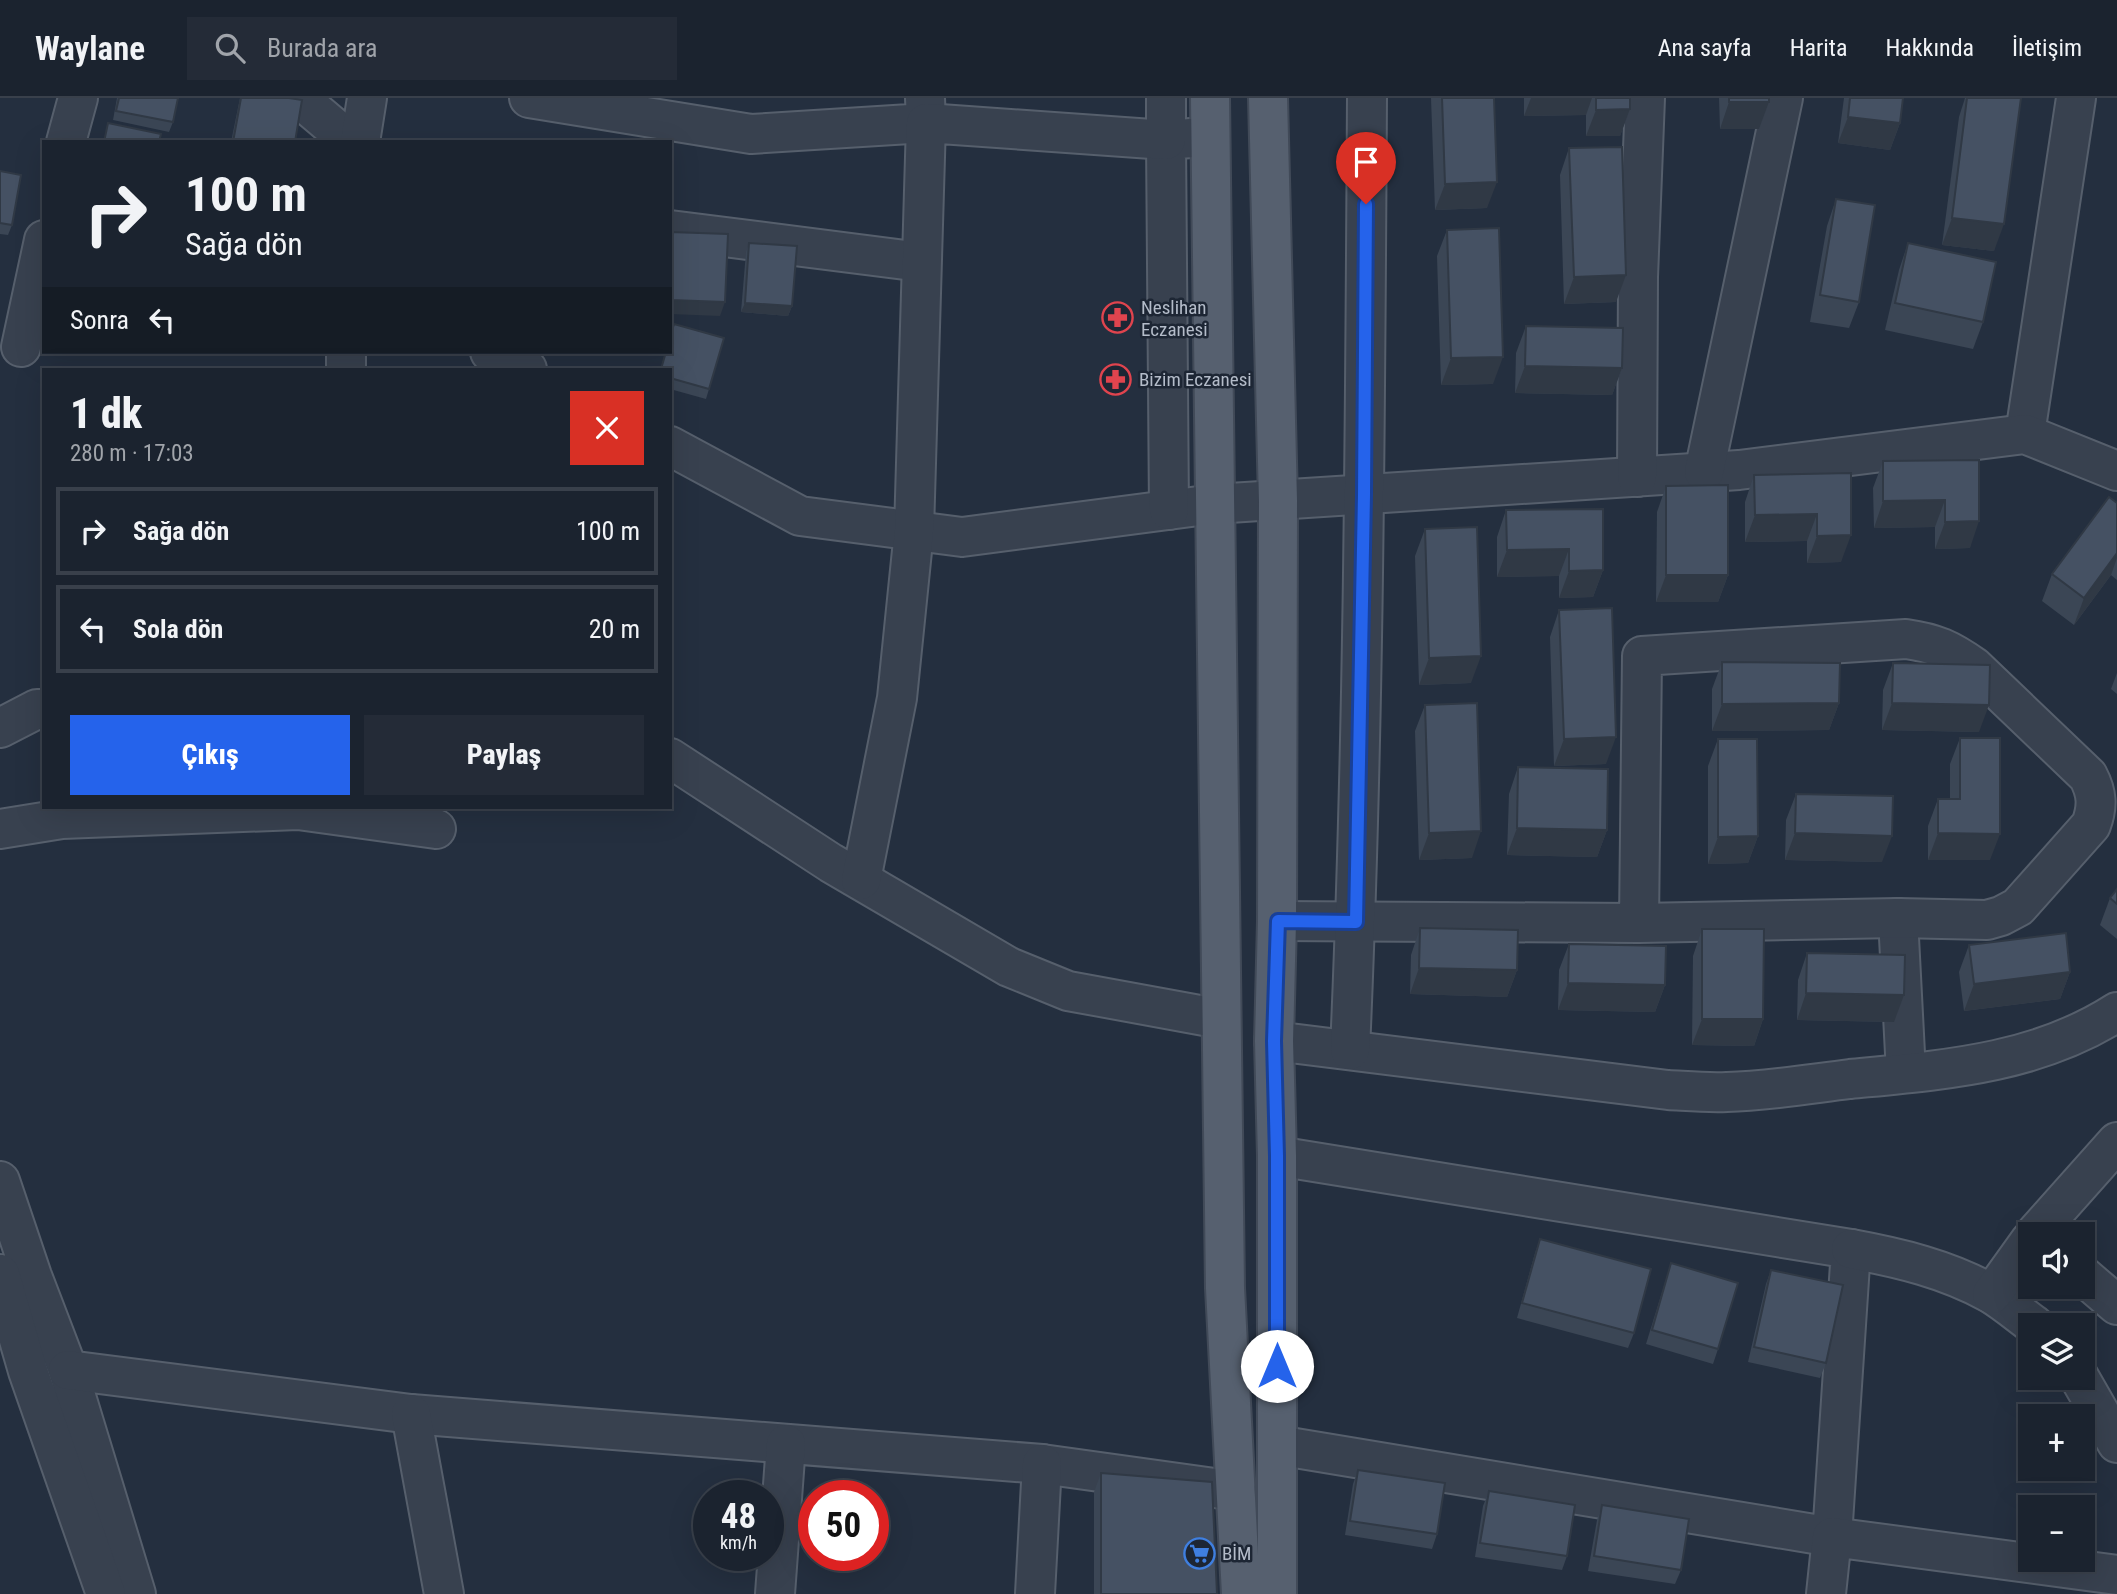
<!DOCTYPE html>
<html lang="tr">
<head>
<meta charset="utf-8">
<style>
	body { margin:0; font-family:"Roboto Condensed",sans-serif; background:#242b37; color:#f1f3f6; height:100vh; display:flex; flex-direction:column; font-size:26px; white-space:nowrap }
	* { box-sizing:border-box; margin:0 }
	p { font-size:23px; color:#a0a4aa }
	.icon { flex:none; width:38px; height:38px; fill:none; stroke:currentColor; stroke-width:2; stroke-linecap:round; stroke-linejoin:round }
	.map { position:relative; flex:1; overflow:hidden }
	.panel { position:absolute; left:42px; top:270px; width:630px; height:441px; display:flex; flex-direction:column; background:#1b232f; border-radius:0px; box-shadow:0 7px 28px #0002,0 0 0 2px #39404b }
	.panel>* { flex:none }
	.hud { position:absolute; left:42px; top:42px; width:630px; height:214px; border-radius:0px; box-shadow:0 7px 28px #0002,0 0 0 2px #39404b; background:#1b232f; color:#f1f3f6; overflow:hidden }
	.controls { position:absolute; left:2018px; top:1124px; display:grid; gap:14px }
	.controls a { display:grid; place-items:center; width:77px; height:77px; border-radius:0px; background:#1b232f; box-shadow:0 7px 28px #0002,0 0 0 2px #39404b; font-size:35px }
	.speed { position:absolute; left:693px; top:1382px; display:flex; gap:14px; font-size:35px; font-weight:700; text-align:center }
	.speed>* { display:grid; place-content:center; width:91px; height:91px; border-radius:50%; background:#1b232f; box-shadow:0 7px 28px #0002,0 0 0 2px #39404b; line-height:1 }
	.speed small { font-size:18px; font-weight:400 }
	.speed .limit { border:10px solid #d22; background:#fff; color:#111 }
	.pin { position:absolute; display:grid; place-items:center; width:60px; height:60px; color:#fff; margin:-72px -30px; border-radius:50% 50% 50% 0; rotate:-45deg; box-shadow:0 0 7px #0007 }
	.pin .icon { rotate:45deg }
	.me { position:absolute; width:77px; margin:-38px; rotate:0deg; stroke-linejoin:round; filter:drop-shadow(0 0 5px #0008) }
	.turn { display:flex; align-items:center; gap:24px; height:147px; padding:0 28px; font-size:32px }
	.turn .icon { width:91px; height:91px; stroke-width:2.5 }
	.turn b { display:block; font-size:49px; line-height:60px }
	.then { display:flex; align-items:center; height:66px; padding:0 28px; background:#0003; gap:14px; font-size:26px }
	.round { display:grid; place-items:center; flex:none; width:74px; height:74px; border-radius:0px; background:#242b37 }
	.headline { display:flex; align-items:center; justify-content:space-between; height:119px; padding:0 28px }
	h1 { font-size:42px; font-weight:800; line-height:52px }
	.cta { display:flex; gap:14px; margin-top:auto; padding:14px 28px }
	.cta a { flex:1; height:80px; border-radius:0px; background:#2563eb; color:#fff; font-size:28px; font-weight:800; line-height:80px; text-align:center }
	.cta a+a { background:#242b37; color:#f1f3f6 }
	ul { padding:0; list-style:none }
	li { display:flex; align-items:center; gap:21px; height:88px; margin:0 14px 10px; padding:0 14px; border:4px solid #39404b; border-radius:0px }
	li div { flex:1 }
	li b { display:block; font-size:26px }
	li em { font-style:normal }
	header { display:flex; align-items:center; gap:42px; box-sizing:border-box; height:98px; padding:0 35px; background:#1b232f; border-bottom:2px solid #39404b }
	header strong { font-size:33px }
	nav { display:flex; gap:38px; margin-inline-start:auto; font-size:24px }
	.search { width:490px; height:63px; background:#242b37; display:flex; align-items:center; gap:18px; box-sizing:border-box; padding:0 24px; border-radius:0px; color:#a0a4aa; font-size:26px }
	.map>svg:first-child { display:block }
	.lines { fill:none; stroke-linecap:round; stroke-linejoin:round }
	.minor-casing { stroke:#565f6c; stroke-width:42 }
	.major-casing { stroke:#414a58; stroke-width:42 }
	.minor { stroke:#38414f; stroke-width:38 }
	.major { stroke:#56606f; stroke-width:38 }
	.wall { fill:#3b4655 }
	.shaded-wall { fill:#303945 }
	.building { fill:#455163; stroke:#303945; stroke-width:2 }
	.route-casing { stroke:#184099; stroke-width:18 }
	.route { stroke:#2563eb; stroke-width:12 }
	.labels { text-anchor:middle; stroke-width:5; stroke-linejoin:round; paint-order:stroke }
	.poi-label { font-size:19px; fill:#b4bcc9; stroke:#1d2634; text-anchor:start }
</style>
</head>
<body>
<header>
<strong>Waylane</strong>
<div class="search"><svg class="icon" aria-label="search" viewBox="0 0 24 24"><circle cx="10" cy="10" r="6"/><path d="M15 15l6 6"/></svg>Burada ara</div>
<nav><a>Ana sayfa</a><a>Harita</a><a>Hakkında</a><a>İletişim</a></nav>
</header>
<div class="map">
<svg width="2117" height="1496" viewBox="0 0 2117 1496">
	<rect width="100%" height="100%" fill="#242f3f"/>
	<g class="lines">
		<defs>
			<g id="minor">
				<path d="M299 0 351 44"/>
				<path d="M529 0 751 36 926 25 925 0"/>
				<path d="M66 44 78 0"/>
				<path d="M360 44 367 0"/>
				<path d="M670 132 921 164"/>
				<path d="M21 249 44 142"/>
				<path d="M490 254 527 271"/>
				<path d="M346 271V254"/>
				<path d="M2025 336 2076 0"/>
				<path d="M670 348 800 418 962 439 1214 406 1739 372 2025 336 2117 373"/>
				<path d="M1704 374 1783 0"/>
				<path d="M1637 379 1638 179 1645 0"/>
				<path d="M1169 412 1166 42 1191 40"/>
				<path d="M0 630 37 611H44"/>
				<path d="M670 660 831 765 1009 869 1068 893 1221 921"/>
				<path d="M0 731 62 721 298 712 436 731"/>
				<path d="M861 782 897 600 914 433 926 25 1166 42V0"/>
				<path d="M1898 820 1906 975"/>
				<path d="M1277 823 1639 825 1898 820 1987 822 2001 818 2018 809 2091 727C2098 708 2097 695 2088 678L1974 569C1950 552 1935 545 1906 541L1642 558 1639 825"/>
				<path d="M1274 943 1668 992C1687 993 1707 995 1727 994 1768 993 1809 986 1850 981 1943 972 2036 966 2117 914"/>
				<path d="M1350 952C1364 635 1365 317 1367 0"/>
				<path d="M1277 1058 1851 1151 1832 1439 1277 1347"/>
				<path d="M0 1083 32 1178 68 1272 136 1496"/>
				<path d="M2035 1136 2117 1044"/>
				<path d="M1851 1151C1900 1160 1946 1171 1990 1195 2005 1204 2019 1216 2034 1227"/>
				<path d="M0 1176 28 1273 106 1496"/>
				<path d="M2082 1177 2117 1207"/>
				<path d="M1992 1196 2030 1143"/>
				<path d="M68 1272 411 1316 1042 1366 1236 1393"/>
				<path d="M2079 1279 2117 1345"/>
				<path d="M411 1316 444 1496"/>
				<path d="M775 1496 786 1346"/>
				<path d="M1035 1496 1042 1366"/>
				<path d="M1826 1496 1832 1439 2117 1477"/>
			</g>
			<g id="major">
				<path d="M1210 0 1225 1190 1241 1496"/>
				<path d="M1268 0 1278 403 1277 823 1274 943 1277 1058V1496"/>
			</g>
		</defs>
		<use href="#minor" class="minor-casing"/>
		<use href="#major" class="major-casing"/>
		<use href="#minor" class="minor"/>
		<use href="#major" class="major"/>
	</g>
	<g class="wall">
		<path d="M117 0H178L173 24 169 34 113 22Z"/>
		<path d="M240 0H289L295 44H231Z"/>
		<path d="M1431 0H1494L1487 110 1435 112Z"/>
		<path d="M1524 0H1630V11L1620 38H1586V17L1524 18Z"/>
		<path d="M1719 0H1769V4L1759 31H1720Z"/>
		<path d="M1844 0H1903L1900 25 1890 52 1838 45Z"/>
		<path d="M1965 0H2021L1994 153 1942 147 1959 19Z"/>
		<path d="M1569 50 1616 204 1564 206 1560 77Z"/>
		<path d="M0 73 12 127 8 137 0 136Z"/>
		<path d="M1836 101 1859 204 1849 230 1810 224 1827 128Z"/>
		<path d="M1447 132 1493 286 1441 287 1437 158Z"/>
		<path d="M749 145 792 208 788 218 741 214 746 154Z"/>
		<path d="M1908 145 1983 224 1973 251 1885 232 1899 172Z"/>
		<path d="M674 226 709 291 706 301 670 291V271H661L665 254H670V236Z"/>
		<path d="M1526 228 1622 270 1612 297 1515 295 1516 255Z"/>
		<path d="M1979 362 1970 450 1935 451V429L1874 430 1873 390 1883 363Z"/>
		<path d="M1851 375 1841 464 1807 465V443L1745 444V404L1754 377Z"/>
		<path d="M1666 388 1728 477 1718 504H1656L1657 414Z"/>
		<path d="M2117 405V482L2111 477 2074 527 2042 503 2052 476Z"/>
		<path d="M1506 412 1603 472 1593 499 1559 500V478L1497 479V439Z"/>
		<path d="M1425 431 1471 585 1419 587 1415 458Z"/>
		<path d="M1559 512 1606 666 1554 668 1550 539Z"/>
		<path d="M1722 564 1839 605 1829 632 1712 633V591Z"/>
		<path d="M1893 565 1979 634 1882 632 1883 592Z"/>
		<path d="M2117 575V596L2111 591Z"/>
		<path d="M1425 607 1472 760 1419 762 1415 633Z"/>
		<path d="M1960 640 1990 762H1928V728L1938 701H1950V666Z"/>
		<path d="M1718 641 1758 738 1748 765 1708 766V668Z"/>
		<path d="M1518 669 1607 732 1597 759 1507 757 1509 696Z"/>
		<path d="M1796 696 1882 764 1785 762 1786 722Z"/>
		<path d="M2117 791V841L2100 827 2110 800Z"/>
		<path d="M1420 830 1517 872 1507 899 1410 896 1411 857Z"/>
		<path d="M1702 831 1763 921 1754 948 1692 947 1693 858Z"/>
		<path d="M1569 846 1665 887 1655 914 1558 912 1559 872Z"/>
		<path d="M1969 847 2070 874 2060 901 1964 913 1959 874Z"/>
		<path d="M1807 855 1894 924 1797 922 1798 882Z"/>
		<path d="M1540 1141 1634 1235 1628 1250 1517 1220 1535 1155Z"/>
		<path d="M1671 1165 1718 1251 1713 1266 1646 1246Z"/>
		<path d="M1771 1172 1826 1265 1820 1280 1748 1264 1766 1186Z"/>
		<path d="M1358 1372 1437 1436 1432 1451 1345 1437 1353 1386Z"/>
		<path d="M1101 1375 1217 1496H1094V1394Z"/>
		<path d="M1489 1393 1567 1458 1562 1472 1475 1459 1483 1408Z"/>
		<path d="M1602 1407 1681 1472 1675 1486 1588 1473 1597 1422Z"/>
	</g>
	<g class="shaded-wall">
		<path d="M1531 0H1592L1586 17 1524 18Z"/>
		<path d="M1729 4H1769L1759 31H1720Z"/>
		<path d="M1630 11 1620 38H1586L1596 12Z"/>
		<path d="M1848 19 1900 25 1890 52 1838 45Z"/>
		<path d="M1497 84 1487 110 1435 112 1445 86Z"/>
		<path d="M1952 120 2004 126 1994 153 1942 147Z"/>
		<path d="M1626 177 1616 204 1564 206 1574 179Z"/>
		<path d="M670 202 725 204 720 218 670 216Z"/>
		<path d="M745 205 792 208 788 218 741 214Z"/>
		<path d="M1503 259 1493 286 1441 287 1451 260Z"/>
		<path d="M1525 268 1622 270 1612 297 1515 295Z"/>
		<path d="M1945 402 1935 429 1874 430 1883 403Z"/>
		<path d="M1817 416 1807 443 1745 444 1755 417Z"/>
		<path d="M1979 423 1970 450 1935 451 1945 424Z"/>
		<path d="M1851 437 1841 464 1807 465 1817 438Z"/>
		<path d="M1569 451 1559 478 1497 479 1507 452Z"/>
		<path d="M2117 455V460L2111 477 2074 527 2084 500Z"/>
		<path d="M1603 472 1593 499 1559 500 1569 473Z"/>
		<path d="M1666 477H1728L1718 504H1656Z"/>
		<path d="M1481 558 1471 585 1419 587 1429 560Z"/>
		<path d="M1839 605 1829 632 1712 633 1722 606Z"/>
		<path d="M1892 605 1989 607 1979 634 1882 632Z"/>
		<path d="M1616 639 1606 666 1554 668 1564 641Z"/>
		<path d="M1517 730 1607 732 1597 759 1507 757Z"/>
		<path d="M1481 733 1472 760 1419 762 1429 735Z"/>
		<path d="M1795 735 1892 738 1882 764 1785 762Z"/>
		<path d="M1938 735 2000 736 1990 762H1928Z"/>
		<path d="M1758 738 1748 765 1708 766 1718 739Z"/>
		<path d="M1419 870 1517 872 1507 899 1410 896Z"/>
		<path d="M2070 874 2060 901 1964 913 1974 886Z"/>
		<path d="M1568 885 1665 887 1655 914 1558 912Z"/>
		<path d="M1806 895 1904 897 1894 924 1797 922Z"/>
		<path d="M1702 921H1763L1754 948 1692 947Z"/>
	</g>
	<g class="building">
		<path d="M119 0H178L173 24 116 13Z"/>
		<path d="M241 0H289L302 2 295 44H233Z"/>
		<path d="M1442 0H1494L1497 84 1445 86Z"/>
		<path d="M1596 0H1630V11L1596 12Z"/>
		<rect x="1729" y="0" width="40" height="4"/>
		<path d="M1850 0H1903L1900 25 1848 19Z"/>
		<path d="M1967 0H2021L2004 126 1952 120Z"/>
		<path d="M108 25 161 36 159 44H104Z"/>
		<path d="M1622 49 1626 177 1574 179 1569 50Z"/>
		<path d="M0 73 21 77 12 127 0 125Z"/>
		<path d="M1836 101 1875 107 1859 204 1820 197Z"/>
		<path d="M1499 130 1503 259 1451 260 1447 132Z"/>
		<path d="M670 134 728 136 725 204 670 202Z"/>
		<path d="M749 145 797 148 792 208 745 205Z"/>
		<path d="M1908 145 1996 164 1983 224 1895 205Z"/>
		<path d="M674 226 724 240 709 291 670 280V271H661L666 254H670V239Z"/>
		<path d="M1526 228 1623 230 1622 270 1525 268Z"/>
		<path d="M1979 362V423L1945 424V402L1883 403V363Z"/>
		<path d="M1851 375V437L1817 438V416L1755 417 1754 377Z"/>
		<path d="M1728 387V477H1666V388Z"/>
		<path d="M2109 399 2117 405V455L2084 500 2052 476Z"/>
		<path d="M1603 411V472L1569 473V451L1507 452 1506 412Z"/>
		<path d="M1477 429 1481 558 1429 560 1425 431Z"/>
		<path d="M1612 510 1616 639 1564 641 1559 512Z"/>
		<path d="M1722 564 1840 565 1839 605 1722 606Z"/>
		<path d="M1893 565 1990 567 1989 607 1892 605Z"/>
		<path d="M1477 605 1481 733 1429 735 1425 607Z"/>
		<path d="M1960 640H2000V736L1938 735V701H1960Z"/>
		<path d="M1718 641H1757L1758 738 1718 739Z"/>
		<path d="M1518 669 1608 671 1607 732 1517 730Z"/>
		<path d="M1796 696 1893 698 1892 738 1795 735Z"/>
		<path d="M2117 791V806L2110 800Z"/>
		<path d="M1420 830 1518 832 1517 872 1419 870Z"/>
		<path d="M1702 831H1764L1763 921H1702Z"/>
		<path d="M2066 835 2070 874 1974 886 1969 847Z"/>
		<path d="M1569 846 1666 848 1665 887 1568 885Z"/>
		<path d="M1807 855 1905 857 1904 897 1806 895Z"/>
		<path d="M1540 1141 1651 1171 1634 1235 1522 1205Z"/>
		<path d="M1671 1165 1738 1185 1718 1251 1652 1232Z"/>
		<path d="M1771 1172 1843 1187 1826 1265 1754 1249Z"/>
		<path d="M1358 1372 1445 1385 1437 1436 1350 1423Z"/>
		<path d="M1101 1375 1212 1384 1217 1496H1101Z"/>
		<path d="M1489 1393 1575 1407 1567 1458 1480 1445Z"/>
		<path d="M1602 1407 1689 1421 1681 1472 1594 1458Z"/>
	</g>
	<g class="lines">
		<defs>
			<path id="route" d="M1277 1268V1058L1274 943 1278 823 1356 824 1364 397 1366 106"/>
		</defs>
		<use href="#route" class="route-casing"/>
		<use href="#route" class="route"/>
	</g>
	<defs>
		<symbol id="pharmacy-ring" viewBox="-11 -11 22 22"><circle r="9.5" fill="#1d2634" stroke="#e0444e" stroke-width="1.5"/><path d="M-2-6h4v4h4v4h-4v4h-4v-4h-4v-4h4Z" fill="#e0444e"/></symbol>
		<symbol id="supermarket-ring" viewBox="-11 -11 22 22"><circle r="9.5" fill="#1d2634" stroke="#3f7fe0" stroke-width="1.5"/><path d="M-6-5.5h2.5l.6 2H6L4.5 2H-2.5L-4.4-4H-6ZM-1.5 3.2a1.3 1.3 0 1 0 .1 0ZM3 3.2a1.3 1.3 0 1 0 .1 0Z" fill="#3f7fe0"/></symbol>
	</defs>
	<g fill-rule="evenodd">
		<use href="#pharmacy-ring" x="1100" y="202" width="35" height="35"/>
		<use href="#pharmacy-ring" x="1098" y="264" width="35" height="35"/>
		<use href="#supermarket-ring" x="1182" y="1438" width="35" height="35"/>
	</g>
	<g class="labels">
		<g class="poi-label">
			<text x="1141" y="216">Neslihan<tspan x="1141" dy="22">Eczanesi</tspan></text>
			<text x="1139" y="288">Bizim Eczanesi</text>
			<text x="1222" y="1462">BİM</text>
		</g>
	</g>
</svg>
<div class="controls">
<a><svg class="icon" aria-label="sound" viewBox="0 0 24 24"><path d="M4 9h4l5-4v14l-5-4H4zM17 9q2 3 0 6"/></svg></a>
<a><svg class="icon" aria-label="layers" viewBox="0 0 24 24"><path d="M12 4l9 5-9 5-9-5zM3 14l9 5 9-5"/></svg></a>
<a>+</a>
<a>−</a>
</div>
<div class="speed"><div>48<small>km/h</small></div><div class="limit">50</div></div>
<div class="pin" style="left:1366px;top:106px;background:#d93025"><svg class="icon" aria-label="arrive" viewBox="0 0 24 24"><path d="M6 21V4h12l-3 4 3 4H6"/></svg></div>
<svg class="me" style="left:1277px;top:1268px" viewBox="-20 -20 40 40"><circle r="19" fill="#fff"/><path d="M0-13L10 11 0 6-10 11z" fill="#2563eb"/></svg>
<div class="hud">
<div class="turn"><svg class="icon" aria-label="right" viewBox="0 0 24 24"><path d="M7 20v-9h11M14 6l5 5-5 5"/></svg><div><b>100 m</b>Sağa dön</div></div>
<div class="then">Sonra<svg class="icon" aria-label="left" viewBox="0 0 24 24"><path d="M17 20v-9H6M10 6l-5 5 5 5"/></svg></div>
</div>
<section class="panel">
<div class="headline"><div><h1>1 dk</h1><p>280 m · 17:03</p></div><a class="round" style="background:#d93025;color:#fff"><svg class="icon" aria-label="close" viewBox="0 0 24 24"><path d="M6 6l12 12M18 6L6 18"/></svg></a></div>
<ul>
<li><svg class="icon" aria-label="right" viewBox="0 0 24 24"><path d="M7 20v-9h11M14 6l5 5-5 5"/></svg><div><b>Sağa dön</b></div><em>100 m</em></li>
<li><svg class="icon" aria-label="left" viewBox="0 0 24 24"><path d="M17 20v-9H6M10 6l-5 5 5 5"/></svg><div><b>Sola dön</b></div><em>20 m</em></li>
</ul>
<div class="cta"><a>Çıkış</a><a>Paylaş</a></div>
</section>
</div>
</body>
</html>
